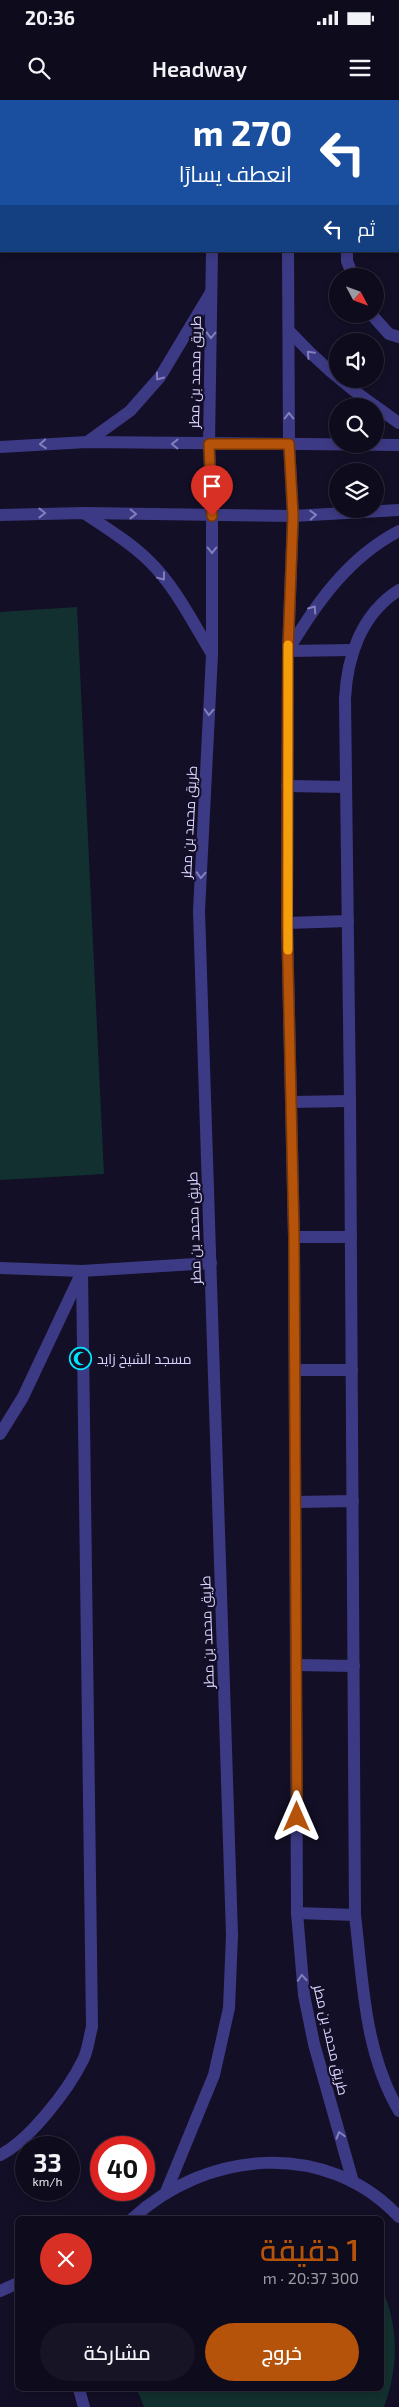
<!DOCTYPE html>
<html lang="ar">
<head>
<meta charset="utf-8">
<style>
	body { margin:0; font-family:"Exo 2",Cairo,sans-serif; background:#171425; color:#f1f3f6; direction:rtl; height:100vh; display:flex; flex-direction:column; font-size:19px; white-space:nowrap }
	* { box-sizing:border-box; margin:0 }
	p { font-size:16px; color:#9b9ba3 }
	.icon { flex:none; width:28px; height:28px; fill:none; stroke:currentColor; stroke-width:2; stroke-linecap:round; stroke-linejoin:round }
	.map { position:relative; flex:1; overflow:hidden; direction:ltr }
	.details { position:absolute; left:15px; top:2116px; width:369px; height:175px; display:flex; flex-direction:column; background:#0e0b1c; border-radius:8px; box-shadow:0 2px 8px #0003,0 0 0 1px #2e2b3b; direction:rtl }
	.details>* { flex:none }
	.top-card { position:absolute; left:0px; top:0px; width:400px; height:152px; box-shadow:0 2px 8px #0003,0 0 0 1px #2e2b3b; direction:rtl; background:#1a4fa0; color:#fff; overflow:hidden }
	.needle { width:32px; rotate:131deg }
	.fabs { position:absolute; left:329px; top:168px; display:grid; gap:10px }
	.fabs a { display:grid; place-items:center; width:55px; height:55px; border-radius:50%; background:#0e0b1c; box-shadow:0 2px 8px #0003,0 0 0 1px #2e2b3b; font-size:25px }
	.speed { position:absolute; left:15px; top:2036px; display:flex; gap:10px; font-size:25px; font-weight:700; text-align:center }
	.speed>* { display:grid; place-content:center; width:65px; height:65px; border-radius:50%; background:#0e0b1c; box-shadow:0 2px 8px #0003,0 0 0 1px #2e2b3b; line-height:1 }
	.speed small { font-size:12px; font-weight:400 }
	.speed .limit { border:8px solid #d22; background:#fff; color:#111 }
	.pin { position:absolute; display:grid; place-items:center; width:42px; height:42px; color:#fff; margin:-51px -21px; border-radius:50% 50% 50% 0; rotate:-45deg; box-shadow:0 0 5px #0007 }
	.pin .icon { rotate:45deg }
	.me { position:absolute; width:55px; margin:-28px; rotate:0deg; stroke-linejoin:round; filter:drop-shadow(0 0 4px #0008) }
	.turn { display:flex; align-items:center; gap:18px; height:105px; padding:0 25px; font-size:22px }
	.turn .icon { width:65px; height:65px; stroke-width:2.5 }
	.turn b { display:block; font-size:35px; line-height:42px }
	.then { display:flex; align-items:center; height:48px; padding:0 25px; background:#0003; gap:10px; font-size:19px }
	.round { display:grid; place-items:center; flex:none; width:52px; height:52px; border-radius:26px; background:#171425 }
	.head { display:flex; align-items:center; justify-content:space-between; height:85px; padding:0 25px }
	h1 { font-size:30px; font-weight:600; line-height:38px; color:#b45309 }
	.action { display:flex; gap:10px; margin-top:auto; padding:10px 25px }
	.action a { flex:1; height:58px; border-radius:30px; background:#b45309; color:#fff; font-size:20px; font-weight:600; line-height:58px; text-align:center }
	.action a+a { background:#171425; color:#f1f3f6 }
	.status { display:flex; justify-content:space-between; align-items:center; height:35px; padding:0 25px; background:#0e0b1c; direction:ltr }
	.status svg { height:14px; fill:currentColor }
	header { display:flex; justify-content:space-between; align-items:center; height:65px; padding:0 25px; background:#0e0b1c; font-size:22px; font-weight:600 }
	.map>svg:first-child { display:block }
	.green { fill:#12302f }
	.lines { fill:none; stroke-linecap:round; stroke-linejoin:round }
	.minor { stroke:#3d3a85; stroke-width:12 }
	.oneway { stroke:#837fbc }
	.route-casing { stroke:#753606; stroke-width:12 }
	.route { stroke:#b45309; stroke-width:9 }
	.slow { stroke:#f59e0b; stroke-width:9 }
	.labels { text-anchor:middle; stroke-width:4.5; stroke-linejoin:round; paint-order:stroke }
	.street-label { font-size:14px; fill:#d9d4ff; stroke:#130f26 }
	.poi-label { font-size:14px; fill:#d9d4ff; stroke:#130f26; text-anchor:start }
</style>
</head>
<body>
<div class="status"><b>20:36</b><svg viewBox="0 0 49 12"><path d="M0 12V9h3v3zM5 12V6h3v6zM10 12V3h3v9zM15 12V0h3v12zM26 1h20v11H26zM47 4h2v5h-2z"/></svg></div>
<header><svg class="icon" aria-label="menu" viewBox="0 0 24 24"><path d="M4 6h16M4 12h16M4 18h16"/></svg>Headway<svg class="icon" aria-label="search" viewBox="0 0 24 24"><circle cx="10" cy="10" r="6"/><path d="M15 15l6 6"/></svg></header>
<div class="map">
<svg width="399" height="2307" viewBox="0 0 399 2307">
	<rect width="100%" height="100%" fill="#130f26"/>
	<g class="green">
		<path d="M77 507 104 1074 0 1080V512Z"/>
		<path d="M381 2186C399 2226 399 2266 384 2307H144L137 2289H381Z"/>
	</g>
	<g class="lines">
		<g class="minor">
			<path d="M211 0V1"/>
			<path d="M286 0V1"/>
			<path d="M344 0V1"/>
			<path d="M288 151 289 344 293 416 288 551 287 823 294 1137 297 1813 304 1895 314 1944 353 2082"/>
			<path d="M347 151V161L353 176"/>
			<path d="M371 214 389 234 399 237"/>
			<path d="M289 231C316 260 343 284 375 306"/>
			<path d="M375 306 399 323"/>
			<path d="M87 342 130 311 160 277 211 192"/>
			<path d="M0 347 87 342 399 345"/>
			<path d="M84 413C106 428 130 442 149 461 175 486 193 523 212 554"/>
			<path d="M0 415 84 413 293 416 399 410"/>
			<path d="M399 490C361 514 347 557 345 599L350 1001 355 1815C363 1882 364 1951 399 2011"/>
			<path d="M289 549C317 502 349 457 399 431"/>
			<path d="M288 551 352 550"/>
			<path d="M287 686 346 687"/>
			<path d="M287 823 348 821"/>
			<path d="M291 1002 350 1001"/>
			<path d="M294 1137H351"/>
			<path d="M0 1168 82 1171 211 1163"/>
			<path d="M295 1270H352"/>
			<path d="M0 1334 23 1297 80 1176"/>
			<path d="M296 1402 353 1401"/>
			<path d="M297 1565 354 1566"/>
			<path d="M297 1813 355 1815"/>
			<path d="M0 2055C29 2041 69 1989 83 1960 88 1951 89 1937 92 1927L82 1171"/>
			<path d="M166 2092 214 1975 229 1908 232 1835 199 811 212 555V416L209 344 212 151"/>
			<path d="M132 2119C206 2050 326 2039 399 2117"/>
			<path d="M0 2191 18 2183"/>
			<path d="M79 2289 84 2307"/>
		</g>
	</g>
	<defs><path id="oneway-chevron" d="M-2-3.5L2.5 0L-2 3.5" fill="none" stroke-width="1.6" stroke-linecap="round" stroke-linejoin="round" transform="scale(1.25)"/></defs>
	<g class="oneway">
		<use href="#oneway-chevron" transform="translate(211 235) rotate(91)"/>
		<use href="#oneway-chevron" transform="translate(310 254) rotate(-133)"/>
		<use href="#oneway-chevron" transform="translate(159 277) rotate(126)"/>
		<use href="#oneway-chevron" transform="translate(289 316) rotate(-90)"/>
		<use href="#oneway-chevron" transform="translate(43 344) rotate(176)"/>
		<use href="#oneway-chevron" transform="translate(175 344) rotate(-179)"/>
		<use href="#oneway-chevron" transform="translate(42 413)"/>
		<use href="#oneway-chevron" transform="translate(133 414) rotate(1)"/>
		<use href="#oneway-chevron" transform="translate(313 415) rotate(-3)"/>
		<use href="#oneway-chevron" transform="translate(212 450) rotate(90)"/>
		<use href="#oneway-chevron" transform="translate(162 477) rotate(53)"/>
		<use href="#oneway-chevron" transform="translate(313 509) rotate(-55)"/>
		<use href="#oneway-chevron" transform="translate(209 612) rotate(93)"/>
		<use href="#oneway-chevron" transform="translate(201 775) rotate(93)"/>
		<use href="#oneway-chevron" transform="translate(302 1878) rotate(-94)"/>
		<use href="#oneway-chevron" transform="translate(340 2035) rotate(-106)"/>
	</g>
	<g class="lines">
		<defs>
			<path id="route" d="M212 416 209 344H289L293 416 288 551 287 823 294 1137 297 1717"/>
		</defs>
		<use href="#route" class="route-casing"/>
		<use href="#route" class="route"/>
		<path class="slow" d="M288 850V545"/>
	</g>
	<defs>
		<symbol id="mosque-ring" viewBox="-11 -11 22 22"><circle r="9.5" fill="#130f26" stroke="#00e5ff" stroke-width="1.5"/><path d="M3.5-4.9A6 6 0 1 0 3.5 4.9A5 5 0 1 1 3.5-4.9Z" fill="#00e5ff"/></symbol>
	</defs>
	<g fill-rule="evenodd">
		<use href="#mosque-ring" x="68" y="1246" width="25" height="25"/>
	</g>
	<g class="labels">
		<g class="street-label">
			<text transform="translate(195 272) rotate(-89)" y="5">طريق محمد بن مطر</text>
			<text transform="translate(189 722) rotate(-87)" y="5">طريق محمد بن مطر</text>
			<text transform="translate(194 1128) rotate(-92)" y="5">طريق محمد بن مطر</text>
			<text transform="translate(207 1532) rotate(-92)" y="5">طريق محمد بن مطر</text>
			<text transform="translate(331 1940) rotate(77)" y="5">طريق محمد بن مطر</text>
		</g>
		<g class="poi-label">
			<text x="97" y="1264">مسجد الشيخ زايد</text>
		</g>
	</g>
</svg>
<div class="fabs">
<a><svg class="needle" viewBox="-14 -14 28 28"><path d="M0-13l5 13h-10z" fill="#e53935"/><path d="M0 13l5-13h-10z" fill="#9b9ba3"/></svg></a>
<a><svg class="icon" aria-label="sound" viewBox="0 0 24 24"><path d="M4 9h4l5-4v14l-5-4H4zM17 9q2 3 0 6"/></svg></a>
<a><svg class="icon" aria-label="search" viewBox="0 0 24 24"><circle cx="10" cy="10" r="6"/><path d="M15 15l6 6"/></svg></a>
<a><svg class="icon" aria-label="layers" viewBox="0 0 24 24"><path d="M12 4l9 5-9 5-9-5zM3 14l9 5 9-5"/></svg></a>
</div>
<div class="speed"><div>33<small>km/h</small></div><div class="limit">40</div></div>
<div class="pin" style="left:212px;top:416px;background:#d93025"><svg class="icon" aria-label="arrive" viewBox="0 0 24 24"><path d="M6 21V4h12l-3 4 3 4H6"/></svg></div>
<svg class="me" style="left:297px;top:1717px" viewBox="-20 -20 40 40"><path d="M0-17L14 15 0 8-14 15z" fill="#b45309" stroke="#fff" stroke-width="4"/></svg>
<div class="top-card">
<div class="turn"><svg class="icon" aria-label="left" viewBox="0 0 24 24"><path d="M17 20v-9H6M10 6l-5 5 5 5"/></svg><div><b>270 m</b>انعطف يسارًا</div></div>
<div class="then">ثم<svg class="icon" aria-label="left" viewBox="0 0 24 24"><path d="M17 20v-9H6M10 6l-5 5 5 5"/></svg></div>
</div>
<section class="details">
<div class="head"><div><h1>1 دقيقة</h1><p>300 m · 20:37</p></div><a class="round" style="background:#d93025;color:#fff"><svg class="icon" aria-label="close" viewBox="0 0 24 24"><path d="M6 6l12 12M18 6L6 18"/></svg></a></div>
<div class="action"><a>خروج</a><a>مشاركة</a></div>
</section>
</div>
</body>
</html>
